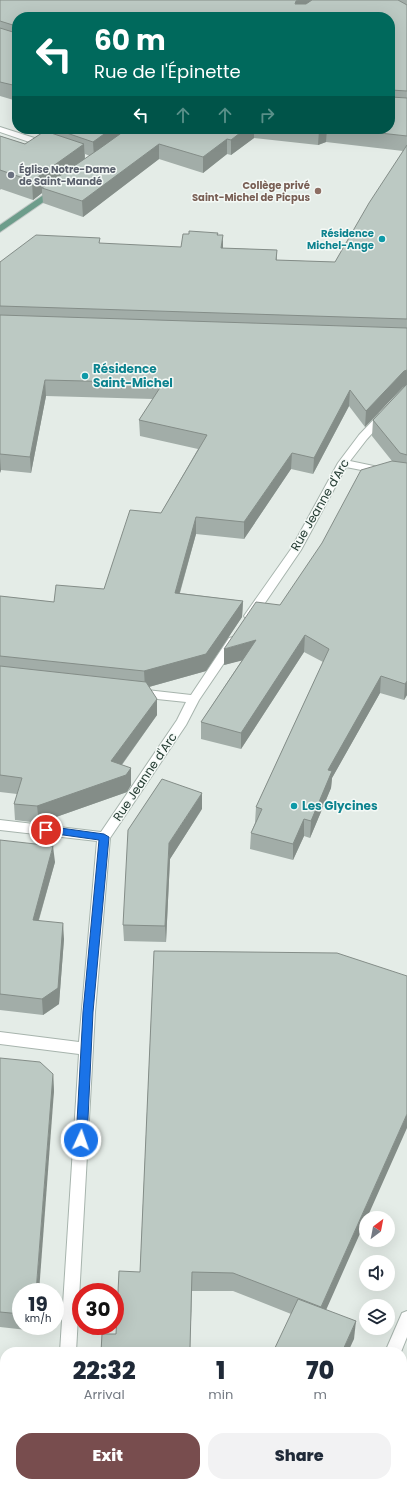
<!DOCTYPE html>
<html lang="en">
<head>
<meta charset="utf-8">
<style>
	body { margin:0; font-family:Poppins,sans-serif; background:#f2f2f3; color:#1f2937; height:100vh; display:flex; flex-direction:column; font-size:15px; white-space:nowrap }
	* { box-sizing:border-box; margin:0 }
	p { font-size:13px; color:#747a83 }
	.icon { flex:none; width:22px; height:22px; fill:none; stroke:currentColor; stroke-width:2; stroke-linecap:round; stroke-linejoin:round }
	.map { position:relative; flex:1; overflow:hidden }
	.sheet { position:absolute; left:0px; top:1347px; width:407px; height:140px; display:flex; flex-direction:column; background:#fff; border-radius:16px 16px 0 0; box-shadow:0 4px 16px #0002 }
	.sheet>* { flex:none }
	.hud { position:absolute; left:12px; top:12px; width:383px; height:122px; border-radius:16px; box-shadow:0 4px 16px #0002; background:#00695c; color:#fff; overflow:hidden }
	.needle { width:26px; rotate:32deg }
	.controls { position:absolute; left:359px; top:1211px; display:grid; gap:8px }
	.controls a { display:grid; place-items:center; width:36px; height:36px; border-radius:50%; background:#fff; box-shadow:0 4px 16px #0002; font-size:20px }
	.speed { position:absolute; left:12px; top:1283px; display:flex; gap:8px; font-size:20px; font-weight:700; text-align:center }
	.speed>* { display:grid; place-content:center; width:52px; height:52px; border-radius:50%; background:#fff; box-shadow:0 4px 16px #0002; line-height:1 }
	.speed small { font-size:10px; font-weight:400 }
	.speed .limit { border:6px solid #d22; background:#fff; color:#111 }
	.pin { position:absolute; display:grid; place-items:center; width:34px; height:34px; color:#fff; margin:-17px; border:2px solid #fff; border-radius:50%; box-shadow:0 1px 4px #0007 }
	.me { position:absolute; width:44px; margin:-22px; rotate:3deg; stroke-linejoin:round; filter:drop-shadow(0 0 3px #0008) }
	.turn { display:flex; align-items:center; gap:14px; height:84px; padding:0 16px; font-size:18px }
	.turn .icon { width:52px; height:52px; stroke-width:2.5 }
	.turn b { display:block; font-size:28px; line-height:34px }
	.lanes { display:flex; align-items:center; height:38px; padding:0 16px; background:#0003; justify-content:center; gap:20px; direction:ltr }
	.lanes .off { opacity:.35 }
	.eta { display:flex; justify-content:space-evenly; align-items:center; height:68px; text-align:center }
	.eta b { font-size:24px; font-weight:800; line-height:28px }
	.button { display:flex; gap:8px; margin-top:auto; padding:8px 16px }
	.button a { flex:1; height:46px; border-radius:16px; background:#784d4e; color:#fff; font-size:16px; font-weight:800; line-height:46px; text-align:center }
	.button a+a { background:#f2f2f3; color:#1f2937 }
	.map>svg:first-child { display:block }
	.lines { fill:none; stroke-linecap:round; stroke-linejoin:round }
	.minor-casing { stroke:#a7b4ad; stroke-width:2 }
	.major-casing { stroke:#c2c8c6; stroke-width:2 }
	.minor { fill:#fff; fill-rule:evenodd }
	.major { fill:#6d9d8b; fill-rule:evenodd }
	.wall { fill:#a2ada8; fill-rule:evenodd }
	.shaded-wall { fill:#848d88 }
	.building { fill:#bcc9c3; stroke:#848d88 }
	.route { fill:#1a73e8; stroke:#114b97 }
	.worship-dot { fill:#6b7280; stroke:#f4f9f6; stroke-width:1.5 }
	.education-dot { fill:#8d6e63; stroke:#f4f9f6; stroke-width:1.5 }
	.culture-dot { fill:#0f9aa8; stroke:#f4f9f6; stroke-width:1.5 }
	.labels { text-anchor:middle; stroke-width:3; stroke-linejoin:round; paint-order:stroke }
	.far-worship-label { font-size:10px; font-weight:bold; fill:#5b616d; stroke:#f4f9f6; text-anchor:start }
	.far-education-label { font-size:10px; font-weight:bold; fill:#785e54; stroke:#f4f9f6; text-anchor:end }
	.far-culture-label { font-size:10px; font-weight:bold; fill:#0d838f; stroke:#f4f9f6; text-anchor:end }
	.culture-label { font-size:12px; font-weight:bold; fill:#0d838f; stroke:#f4f9f6; text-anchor:start }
	.street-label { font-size:12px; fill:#253c33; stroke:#f4f9f6 }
</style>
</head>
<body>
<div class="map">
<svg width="407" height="1487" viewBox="0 0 407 1487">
	<rect width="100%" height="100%" fill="#e4ece7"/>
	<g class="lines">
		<defs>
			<g id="minor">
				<path d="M0 127 50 143 51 145 47 148 44 147 0 132Z"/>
				<path d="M383 413 388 416 367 439 350 461 407 473V479L346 467 301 550 254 619H246L244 616 246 613 291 549 338 463 359 435 379 414Z"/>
				<path d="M233 637 237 638 239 641 199 700 186 725 110 838 95 1012 76 1352H60L79 1054 0 1044V1032L79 1042 97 841 0 830V820L101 832 177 720 186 702 138 697 134 696 132 693 134 690 138 689 191 695 229 638Z"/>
				<path d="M407 1311V1337L401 1352H385L402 1313Z"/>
				<rect x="47" y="1482" width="16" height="5"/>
				<path d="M332 1482H348L346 1487H330Z"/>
			</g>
			<path id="major" d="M55 187 59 190 58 192 0 232V225Z"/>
		</defs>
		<use href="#minor" class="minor-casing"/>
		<use href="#major" class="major-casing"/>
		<use href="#minor" class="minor"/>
		<use href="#major" class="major"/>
	</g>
	<g class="wall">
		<path d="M0 0H407V695L404 700 380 693 332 778 331 788 310 838 304 836 293 860 250 849 251 833 255 823 256 807 323 662 304 652 241 749 201 739V722L242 660 224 665 280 605 392 461 372 436 373 420 404 386 403 387 365 427 349 406 313 474 291 469 244 539 196 534 180 593 243 601 242 617 206 671 149 687 157 715 122 765 131 785 127 792 39 823 15 820 14 804 17 794 0 792V596L54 602 104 589 161 513 198 449 140 436 139 420 153 399 46 396 31 473 1 470 0 473V262L100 244 181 247 189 234 218 233V235L223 248 277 250V260L335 262 403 151 326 142 318 145 254 138 231 155 227 154 203 173 159 159 83 217 43 203 42 193 33 200 1 189 0 190V136L25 144 54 134V129H390L17 17V101L0 96ZM85 154 90 156 85 159Z"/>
		<path d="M202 809 170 859 166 942 124 941 123 925Z"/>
		<path d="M0 840 55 862 39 920 64 939 59 1004 43 1015 0 1010Z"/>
		<path d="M154 951 326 1310 354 1339 233 1291H192L116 1334 140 1272Z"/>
		<path d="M0 1058 53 1074 54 1091 21 1292V1326H36V1331L0 1327Z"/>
	</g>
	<g class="shaded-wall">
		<path d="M298 0H316L295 16 296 1Z"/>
		<path d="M111 129H133L94 157 93 142Z"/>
		<path d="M245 129H254V138L231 155V140Z"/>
		<path d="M321 129H327L326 142 318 145 319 130Z"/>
		<path d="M227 139V154L203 173V157Z"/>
		<path d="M84 144 85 163 42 188V193L33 200 32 181Z"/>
		<path d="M159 144V159L83 217 82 201Z"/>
		<path d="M223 235V251L221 248Z"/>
		<path d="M407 370V386L403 387 365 427 366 411 404 371Z"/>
		<path d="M45 380 46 396 31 473 30 457Z"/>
		<path d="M350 390 349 406 313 474 314 458Z"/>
		<path d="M292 453 291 469 244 539V522Z"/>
		<path d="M0 457 1 470 0 473Z"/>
		<path d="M196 517V534L175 609V593Z"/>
		<path d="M243 601 242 617 206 671 145 688 144 671Z"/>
		<path d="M305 635 304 652 241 749V733Z"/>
		<path d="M256 640V657L224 665V649Z"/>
		<path d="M381 676 380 693 332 778 331 788 310 838 311 821 328 770Z"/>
		<path d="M407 681V695L404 700 405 684Z"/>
		<path d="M157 699V715L112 778 111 761Z"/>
		<path d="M131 768V785L127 792 39 823 37 806Z"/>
		<path d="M202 793V809L170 859 166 942 165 926 169 843Z"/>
		<path d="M304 819V836L293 860V844Z"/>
		<path d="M53 846 55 862 34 936 33 920Z"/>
		<path d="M63 923 64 939 59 1004 43 1015 42 999Z"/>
		<path d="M53 1074 54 1091 39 1292H36Z"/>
		<path d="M407 1114V1128L367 1218H366V1220L319 1326 321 1307Z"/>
		<path d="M192 1272V1291L190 1352Z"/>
		<path d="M356 1321 354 1339 348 1352H342Z"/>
		<path d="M7 1482H12L11 1487H6Z"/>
		<path d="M287 1482H293L291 1487H285Z"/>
	</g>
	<g class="building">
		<path d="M0 0H298L296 1 295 4H306L312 0H398L407 5V91L391 90 390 91V17H17V29L16 26 0 21Z"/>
		<path d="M0 28 16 33 17 32V86L0 82Z"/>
		<path d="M390 93 391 97 407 98V136L344 129H390Z"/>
		<path d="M55 129H111L93 142Z"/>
		<path d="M127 129H245L231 140 227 139 203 157 159 144 82 201 42 188 99 149Z"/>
		<path d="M45 131 84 144 32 181 0 170V136L25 144Z"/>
		<path d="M407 145V319L0 306V262L36 235 100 238 99 243 181 247 183 234H189V231L218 233 217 235H223L221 248 277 250 276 260 335 262 369 203Z"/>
		<path d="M0 315 407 328V370L404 371 366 411 350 390 314 458 292 453 244 522 196 517 175 593 243 601 206 654 144 671 0 656V596L54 602 56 585 104 589 130 510 161 513 207 435 139 420 163 383 45 380 30 457 0 454Z"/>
		<path d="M407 384V455L400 453 373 420Z"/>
		<path d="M392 461 407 463V681L405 684 381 676 328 770 332 771 311 821 304 819 293 844 251 833 262 809 256 807 329 649 305 635 241 733 201 722 256 640 224 649 256 602 280 605 322 543 361 470Z"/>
		<path d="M0 666 146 682 157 699 111 761 131 768 126 775 37 806 14 804 22 778 0 775Z"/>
		<path d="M162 779 202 793 169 843 165 926 123 925 128 830Z"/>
		<path d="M0 840 53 846 33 920 63 923 58 988 42 999 0 994Z"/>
		<path d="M154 951 337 953 407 976V1114L321 1307 233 1273 192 1272 190 1348 199 1352H101L102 1334H116L119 1271 140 1272Z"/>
		<path d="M0 1058 40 1062 53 1074 36 1292H21V1314L0 1312Z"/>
		<path d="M298 1299 356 1321 342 1352H273Z"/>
		<path d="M0 1387H5V1482H7L6 1487H0Z"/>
		<path d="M407 1434V1487H386L388 1482H402V1447Z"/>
		<path d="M93 1482H287L285 1487H92Z"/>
	</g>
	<path class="route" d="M46 826 104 834 109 837 93 1012 87 1140 85 1143 81 1144 77 1143 76 1140 83 1012 99 840 42 832 41 830Z"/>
	<circle class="worship-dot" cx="11" cy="175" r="4"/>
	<circle class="education-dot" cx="318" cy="191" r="4"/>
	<g class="culture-dot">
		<circle cx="382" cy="239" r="4"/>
		<circle cx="85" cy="376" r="4"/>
		<circle cx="294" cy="806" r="4"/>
	</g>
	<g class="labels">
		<g class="far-worship-label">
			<text x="19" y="173">Église Notre-Dame<tspan x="19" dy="12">de Saint-Mandé</tspan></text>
		</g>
		<g class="far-education-label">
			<text x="310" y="189">Collège privé<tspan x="310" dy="12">Saint-Michel de Picpus</tspan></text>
		</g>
		<g class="far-culture-label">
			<text x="374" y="237">Résidence<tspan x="374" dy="12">Michel-Ange</tspan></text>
		</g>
		<g class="culture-label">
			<text x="93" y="373">Résidence<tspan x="93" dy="14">Saint-Michel</tspan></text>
			<text x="302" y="810">Les Glycines</text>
		</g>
		<g class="street-label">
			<text transform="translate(320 505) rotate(-60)" y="4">Rue Jeanne d'Arc</text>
			<text transform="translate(145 777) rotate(-56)" y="4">Rue Jeanne d'Arc</text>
		</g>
	</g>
</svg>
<div class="controls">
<a><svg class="needle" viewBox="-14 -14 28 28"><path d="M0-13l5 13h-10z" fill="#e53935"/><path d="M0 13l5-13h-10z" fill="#747a83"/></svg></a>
<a><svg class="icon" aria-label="sound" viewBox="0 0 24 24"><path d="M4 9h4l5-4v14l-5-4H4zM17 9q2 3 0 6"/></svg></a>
<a><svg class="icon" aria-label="layers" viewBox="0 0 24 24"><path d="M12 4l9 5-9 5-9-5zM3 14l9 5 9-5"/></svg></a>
</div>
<div class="speed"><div>19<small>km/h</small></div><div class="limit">30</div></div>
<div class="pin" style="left:46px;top:830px;background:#d93025"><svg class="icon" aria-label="arrive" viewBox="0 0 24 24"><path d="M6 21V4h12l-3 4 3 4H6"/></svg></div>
<svg class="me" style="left:81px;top:1140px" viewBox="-20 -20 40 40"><circle r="17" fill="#1a73e8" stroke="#fff" stroke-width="3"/><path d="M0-11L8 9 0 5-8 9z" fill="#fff"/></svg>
<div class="hud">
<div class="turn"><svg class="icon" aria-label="left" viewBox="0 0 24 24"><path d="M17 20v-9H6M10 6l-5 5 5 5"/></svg><div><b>60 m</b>Rue de l'Épinette</div></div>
<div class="lanes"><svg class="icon" aria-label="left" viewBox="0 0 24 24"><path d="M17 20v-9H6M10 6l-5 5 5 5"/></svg><svg class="icon off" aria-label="ahead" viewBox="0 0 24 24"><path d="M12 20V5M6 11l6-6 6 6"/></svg><svg class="icon off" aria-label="ahead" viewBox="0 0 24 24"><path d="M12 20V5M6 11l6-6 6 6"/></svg><svg class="icon off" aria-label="right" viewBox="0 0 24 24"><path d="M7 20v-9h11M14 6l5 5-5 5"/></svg></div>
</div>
<section class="sheet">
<div class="eta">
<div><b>22:32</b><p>Arrival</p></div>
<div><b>1</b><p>min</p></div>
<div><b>70</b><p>m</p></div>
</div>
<div class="button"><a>Exit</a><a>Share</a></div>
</section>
</div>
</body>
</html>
